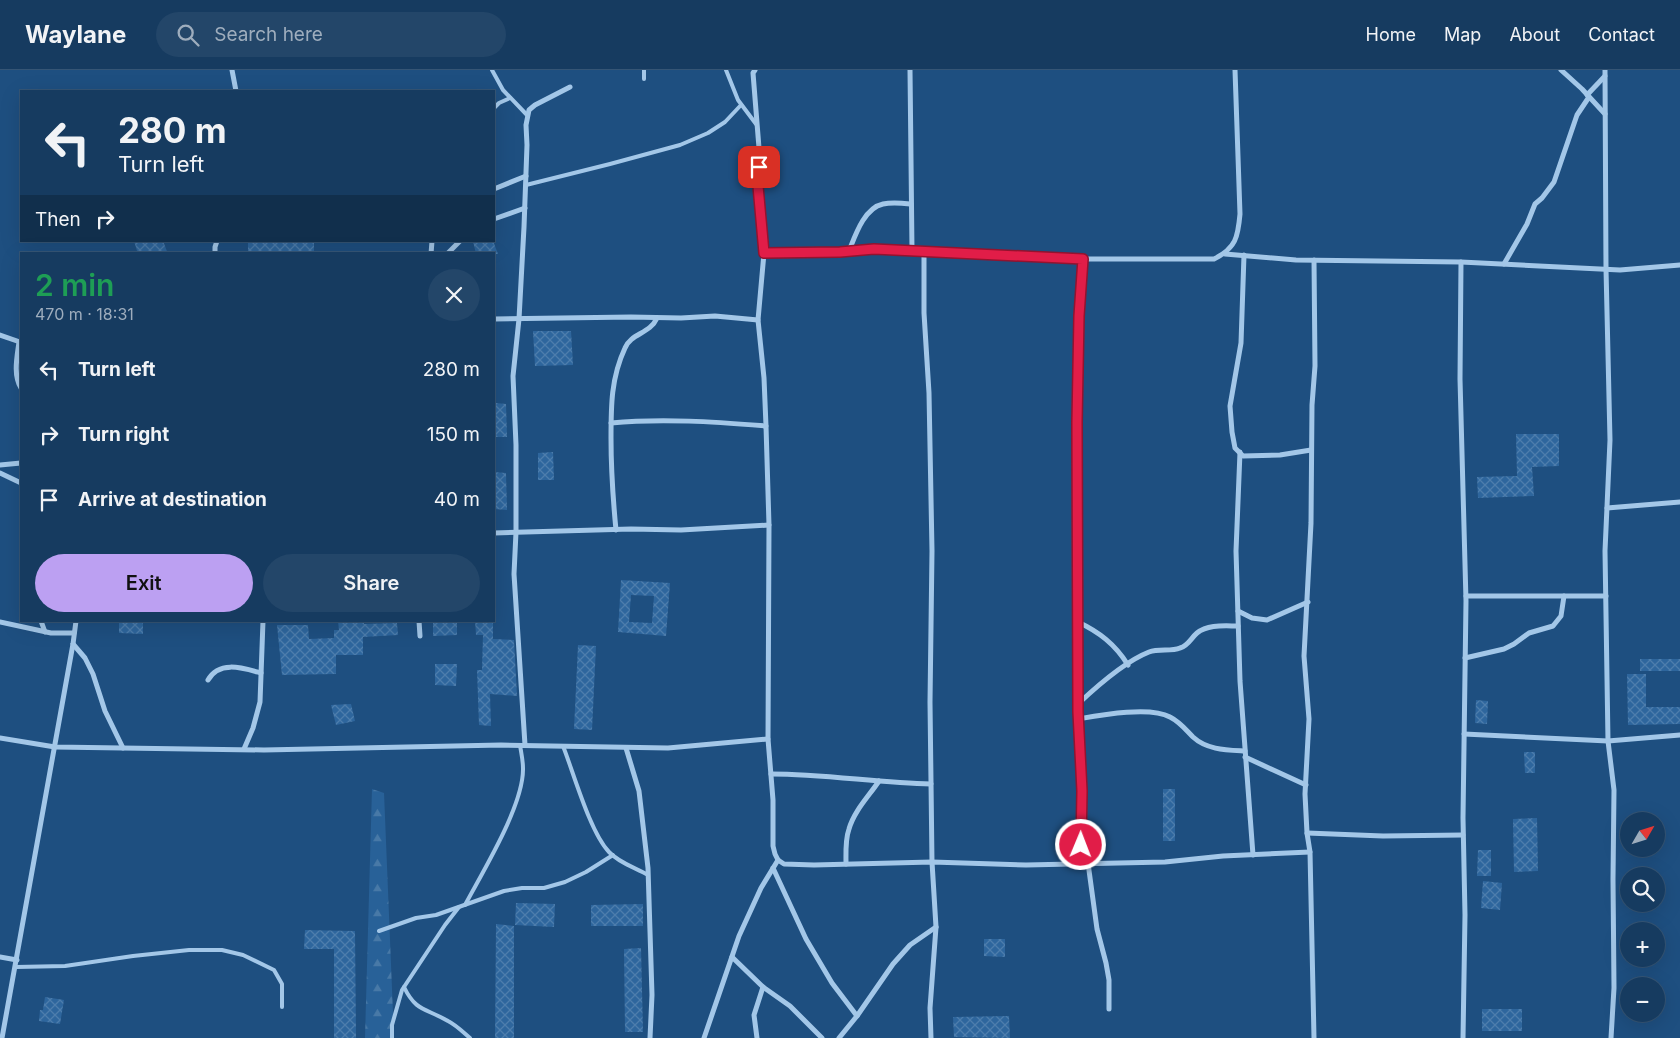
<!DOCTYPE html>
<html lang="en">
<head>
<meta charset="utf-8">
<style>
	body { margin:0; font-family:Inter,sans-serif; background:#234669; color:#f1f3f6; height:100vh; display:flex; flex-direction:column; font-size:19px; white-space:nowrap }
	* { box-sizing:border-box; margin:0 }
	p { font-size:16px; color:#9eadbd }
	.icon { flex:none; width:28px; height:28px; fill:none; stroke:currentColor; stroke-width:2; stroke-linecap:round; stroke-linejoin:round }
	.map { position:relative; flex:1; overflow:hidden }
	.panel { position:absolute; left:20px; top:182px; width:475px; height:370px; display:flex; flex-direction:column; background:#163b60; border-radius:0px; box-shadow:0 5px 20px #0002,0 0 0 1px #355575 }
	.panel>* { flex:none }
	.top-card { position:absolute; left:20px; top:20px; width:475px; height:152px; border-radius:0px; box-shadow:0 5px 20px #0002,0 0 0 1px #355575; background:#163b60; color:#f1f3f6; overflow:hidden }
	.needle { width:32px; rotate:51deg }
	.fabs { position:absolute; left:1620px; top:742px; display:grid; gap:10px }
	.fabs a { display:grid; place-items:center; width:45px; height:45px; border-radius:50%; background:#163b60; box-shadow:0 5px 20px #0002,0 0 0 1px #355575; font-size:25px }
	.pin { position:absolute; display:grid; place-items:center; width:42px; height:42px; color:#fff; margin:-21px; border-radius:10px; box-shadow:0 2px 8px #0006 }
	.me { position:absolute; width:55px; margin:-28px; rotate:1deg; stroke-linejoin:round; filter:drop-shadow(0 0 4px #0008) }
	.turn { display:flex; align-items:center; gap:18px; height:105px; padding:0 15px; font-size:22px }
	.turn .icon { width:65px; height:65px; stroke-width:2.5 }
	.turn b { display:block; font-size:35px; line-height:42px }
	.then { display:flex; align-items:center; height:48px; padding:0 15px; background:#0003; gap:10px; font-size:19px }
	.round { display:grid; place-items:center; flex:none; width:52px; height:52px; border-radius:26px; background:#234669 }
	.headline { display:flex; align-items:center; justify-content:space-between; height:85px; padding:0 15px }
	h1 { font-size:30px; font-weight:600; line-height:38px; color:#1e9e55 }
	.button { display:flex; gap:10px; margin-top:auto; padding:10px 15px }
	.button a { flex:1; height:58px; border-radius:30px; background:#bca0f2; color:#111; font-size:20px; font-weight:600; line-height:58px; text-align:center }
	.button a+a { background:#234669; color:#f1f3f6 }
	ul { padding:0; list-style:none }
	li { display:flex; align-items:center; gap:15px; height:65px; padding:0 15px }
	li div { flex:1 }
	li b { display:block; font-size:19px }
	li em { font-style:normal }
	header { display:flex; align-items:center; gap:30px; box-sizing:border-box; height:70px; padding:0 25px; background:#163b60; border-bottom:1px solid #355575 }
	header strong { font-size:24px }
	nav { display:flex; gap:28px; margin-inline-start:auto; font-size:18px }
	.search { width:350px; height:45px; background:#234669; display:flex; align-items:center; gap:12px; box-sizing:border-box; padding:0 18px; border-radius:28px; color:#9eadbd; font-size:19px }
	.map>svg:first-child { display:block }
	.forest { fill:url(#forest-firs) }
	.building { fill:url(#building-cross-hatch); fill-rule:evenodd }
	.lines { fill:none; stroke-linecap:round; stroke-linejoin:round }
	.service { stroke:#a3c7e8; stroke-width:4 }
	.minor { stroke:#a3c7e8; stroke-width:5 }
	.route-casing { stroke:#92132f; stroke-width:12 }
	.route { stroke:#e11d48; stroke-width:9 }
</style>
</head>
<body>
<header>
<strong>Waylane</strong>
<div class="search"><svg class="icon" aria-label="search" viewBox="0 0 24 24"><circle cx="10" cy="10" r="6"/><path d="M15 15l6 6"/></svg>Search here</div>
<nav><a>Home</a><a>Map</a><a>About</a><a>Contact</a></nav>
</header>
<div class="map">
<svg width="1680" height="968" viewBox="0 0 1680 968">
	<defs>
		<pattern id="forest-firs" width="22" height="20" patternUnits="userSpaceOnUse" patternTransform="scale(1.25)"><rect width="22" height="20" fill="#286198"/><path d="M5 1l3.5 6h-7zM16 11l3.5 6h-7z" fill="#4879a7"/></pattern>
		<pattern id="building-cross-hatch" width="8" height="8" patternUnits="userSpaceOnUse" patternTransform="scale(1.25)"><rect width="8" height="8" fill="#2e669d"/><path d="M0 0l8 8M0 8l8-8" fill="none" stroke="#4d7dac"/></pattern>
	</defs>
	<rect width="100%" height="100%" fill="#1e4f80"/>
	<path class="forest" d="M372 719 384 723 394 968H365Z"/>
	<g class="building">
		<path d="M134 171H163L168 184H138Z"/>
		<rect x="248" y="171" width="66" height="13"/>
		<path d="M473 171H493L498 184H476Z"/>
		<path d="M533 261H571L573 295 535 296Z"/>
		<path d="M496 333 506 334 507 367H494V339H495Z"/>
		<path d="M1516 364H1559V396L1532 397 1534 426 1478 428 1477 407 1517 406Z"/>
		<path d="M553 382 554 410H538V383Z"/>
		<path d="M494 402 506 403 507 440 494 439Z"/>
		<path d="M621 510 670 513 666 566 618 562ZM631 525 654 526 652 553 629 552Z"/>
		<path d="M119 551H143V564L119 563Z"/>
		<path d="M338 551H364V554L397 553 398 565 363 567V585H336V604L282 605 277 555H308L309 569 334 568V560H339Z"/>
		<path d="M433 551H457V565L433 566Z"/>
		<path d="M475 551H493V569L514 570 517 626 490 624 491 656 479 655 477 600H482L483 565H476Z"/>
		<path d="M578 575 596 576 592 660 574 659Z"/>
		<rect x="1640" y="589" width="40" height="12"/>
		<path d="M435 594H457L456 616 435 615Z"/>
		<path d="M1627 604H1646V637H1680V654L1628 655Z"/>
		<path d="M1476 630 1488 631 1487 654 1475 653Z"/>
		<path d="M351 634 355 651 336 655 331 635Z"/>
		<path d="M1524 682H1535V703H1525Z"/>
		<rect x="1163" y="719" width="12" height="52"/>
		<path d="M1537 748 1538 801 1514 802 1513 749Z"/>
		<path d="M1478 780H1491V806H1477Z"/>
		<path d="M1483 811 1502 813 1500 840 1481 838Z"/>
		<path d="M516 833 555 834 554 857 515 855Z"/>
		<path d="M643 834V856H591V835Z"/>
		<path d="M496 854 514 856V968H495Z"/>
		<path d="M305 860 355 861 356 968H334V879H304Z"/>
		<path d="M984 869H1005V887L984 886Z"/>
		<path d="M641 878 643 962H625L624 879Z"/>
		<path d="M45 927 64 930 60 954 39 951 40 940H43Z"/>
		<rect x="1482" y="939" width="40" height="22"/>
		<path d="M1009 946 1010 968 954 967 953 947Z"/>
	</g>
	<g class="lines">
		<g class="service">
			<path d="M492 0 503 20 527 45"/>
			<path d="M644 0V9"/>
			<path d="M726 0 738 30 756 54"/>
			<path d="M494 38 499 33 510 28"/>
			<path d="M526 115 610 94 680 75 708 63 725 52 741 35"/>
			<path d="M563 676C574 704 590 762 609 782 619 793 636 798 648 805"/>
			<path d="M465 835C483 801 524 735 523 698 523 690 521 682 520 675"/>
			<path d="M379 861 416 848 436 845 504 821 522 818H544L565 812 586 802 613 785"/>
			<path d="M16 897 65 896 133 886 189 880H222L243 885 274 900 282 914V937"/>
			<path d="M404 917C416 942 426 938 448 951 456 955 463 962 470 968"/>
			<path d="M392 968V955L402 920 445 855 459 837"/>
		</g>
		<g class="minor">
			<path d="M232 0 236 21"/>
			<path d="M755 0 753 3 759 78 758 115 764 183 758 250 764 308 766 356 769 455 768 669 773 730V776L775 784 778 790 784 794 814 795 932 792 1026 795 1165 792 1223 786 1310 782"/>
			<path d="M910 0 912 180"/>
			<path d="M1561 0 1582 19 1605 44"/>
			<path d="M1605 0 1606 199 1610 370 1605 481 1608 671 1614 720 1613 809 1614 918 1611 968"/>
			<path d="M1587 25 1605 6"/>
			<path d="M494 119 526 106"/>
			<path d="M494 149 525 138"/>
			<path d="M924 180V243L929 323 932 481 930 632 932 792 936 857 930 938 931 968"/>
			<path d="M849 181C855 166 864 138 883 134 892 132 901 133 911 134"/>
			<path d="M764 183 840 182 874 179 1083 189H1214C1236 178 1238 167 1240 144L1235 0"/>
			<path d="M215 184V177L217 171"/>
			<path d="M431 184 432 171"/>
			<path d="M447 184 460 171"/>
			<path d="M1225 184 1296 190 1461 192 1620 200 1680 195"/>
			<path d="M1244 185 1241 273 1230 336 1232 362 1235 378 1243 386 1280 385 1311 380"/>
			<path d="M1314 190 1315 296 1312 335 1311 453 1304 586 1309 649 1305 724 1307 763 1310 782 1314 968"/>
			<path d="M1461 192 1460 309 1466 531 1463 748 1465 845 1463 968"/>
			<path d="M1504 194 1527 154 1535 134 1542 128 1554 112 1577 45 1589 27"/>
			<path d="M494 249 631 247 681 248 715 246 758 250"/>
			<path d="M0 265 20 272"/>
			<path d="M19 272C17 287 13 305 21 318"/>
			<path d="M611 353C663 348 715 352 766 356"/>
			<path d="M1240 382 1236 481 1240 611 1253 785"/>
			<path d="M0 395 21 393"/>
			<path d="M0 403 21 413"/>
			<path d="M1607 438 1680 432"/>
			<path d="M616 460C613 429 611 399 611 368 611 336 611 308 625 278 631 263 650 264 657 248"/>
			<path d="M494 463 631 459 681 460 769 455"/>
			<path d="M1466 526H1606"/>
			<path d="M1238 541 1252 548 1267 550 1308 532"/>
			<path d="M41 551 45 562"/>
			<path d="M419 551 420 566"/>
			<path d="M0 552 51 563H74"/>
			<path d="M1078 552C1099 562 1115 574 1128 595"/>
			<path d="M73 574 85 588 93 604 105 641 123 678"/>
			<path d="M1465 588 1504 579 1514 574 1529 563 1553 556 1561 546 1564 526"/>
			<path d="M208 610C219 590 243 598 261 603"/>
			<path d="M1078 634C1096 617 1126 591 1149 582 1159 578 1171 582 1180 578 1188 576 1191 568 1197 563 1208 554 1225 556 1238 556"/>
			<path d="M1078 649C1101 645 1150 636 1170 647 1180 652 1186 660 1193 667 1207 680 1227 680 1245 681"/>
			<path d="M1464 664 1608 671 1680 665"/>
			<path d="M0 668 55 677 264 680 501 675 668 678 768 669"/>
			<path d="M525 675 514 504 516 462V375L513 306 519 249 524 157 527 75 526 55 529 40 535 35 570 17"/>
			<path d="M626 678 639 721 648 798 652 925 650 968"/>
			<path d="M244 679 253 658 260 632 263 551"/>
			<path d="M1245 687 1306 715"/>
			<path d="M771 704C825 704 878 713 931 714"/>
			<path d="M1307 763 1383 766 1463 765"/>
			<path d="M1081 793 1082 721 1078 642 1077 351 1079 246 1083 189"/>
			<path d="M1088 793 1097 859 1106 893 1109 910V939"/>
			<path d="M846 794C846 783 845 770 849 759 854 741 869 726 879 711"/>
			<path d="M773 798 806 869 832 913 857 946"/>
			<path d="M0 887 17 890"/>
			<path d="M732 887 763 917 790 936 822 968"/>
			<path d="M2 968 73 574 76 551"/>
			<path d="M704 968 739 866 761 818 778 790"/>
			<path d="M757 968 754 945 763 917"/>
			<path d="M839 968 857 946 893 894 910 875 936 857"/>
		</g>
	</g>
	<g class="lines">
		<defs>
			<path id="route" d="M759 97 758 116 764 183 840 182 874 179 1083 189 1079 246 1077 352 1078 642 1082 721 1081 775"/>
		</defs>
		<use href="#route" class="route-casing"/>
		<use href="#route" class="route"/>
	</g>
</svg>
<div class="fabs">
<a><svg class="needle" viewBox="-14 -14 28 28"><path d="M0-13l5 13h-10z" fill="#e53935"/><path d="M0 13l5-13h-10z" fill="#9eadbd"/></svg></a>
<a><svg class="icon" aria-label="search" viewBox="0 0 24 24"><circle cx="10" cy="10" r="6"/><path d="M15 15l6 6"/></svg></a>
<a>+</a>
<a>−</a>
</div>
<div class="pin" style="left:759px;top:97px;background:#d93025"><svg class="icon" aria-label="arrive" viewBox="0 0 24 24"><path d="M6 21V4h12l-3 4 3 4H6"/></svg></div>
<svg class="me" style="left:1081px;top:775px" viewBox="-20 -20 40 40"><circle r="17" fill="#e11d48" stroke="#fff" stroke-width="3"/><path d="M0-11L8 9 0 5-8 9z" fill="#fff"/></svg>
<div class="top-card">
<div class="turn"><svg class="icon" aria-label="left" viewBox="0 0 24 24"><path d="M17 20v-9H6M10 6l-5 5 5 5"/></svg><div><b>280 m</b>Turn left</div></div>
<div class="then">Then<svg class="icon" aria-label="right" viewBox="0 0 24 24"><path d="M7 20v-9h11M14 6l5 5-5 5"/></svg></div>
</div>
<section class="panel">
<div class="headline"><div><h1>2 min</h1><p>470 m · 18:31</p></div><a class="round"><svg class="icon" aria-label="close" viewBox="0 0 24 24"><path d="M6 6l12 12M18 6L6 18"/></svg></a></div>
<ul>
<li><svg class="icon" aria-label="left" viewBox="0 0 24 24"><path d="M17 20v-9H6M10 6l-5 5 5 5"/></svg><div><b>Turn left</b></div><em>280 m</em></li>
<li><svg class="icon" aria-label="right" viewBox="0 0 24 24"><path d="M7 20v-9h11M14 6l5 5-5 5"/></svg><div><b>Turn right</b></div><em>150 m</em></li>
<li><svg class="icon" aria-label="arrive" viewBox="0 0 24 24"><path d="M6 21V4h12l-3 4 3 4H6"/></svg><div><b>Arrive at destination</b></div><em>40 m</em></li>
</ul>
<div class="button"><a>Exit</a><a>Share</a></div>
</section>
</div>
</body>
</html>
